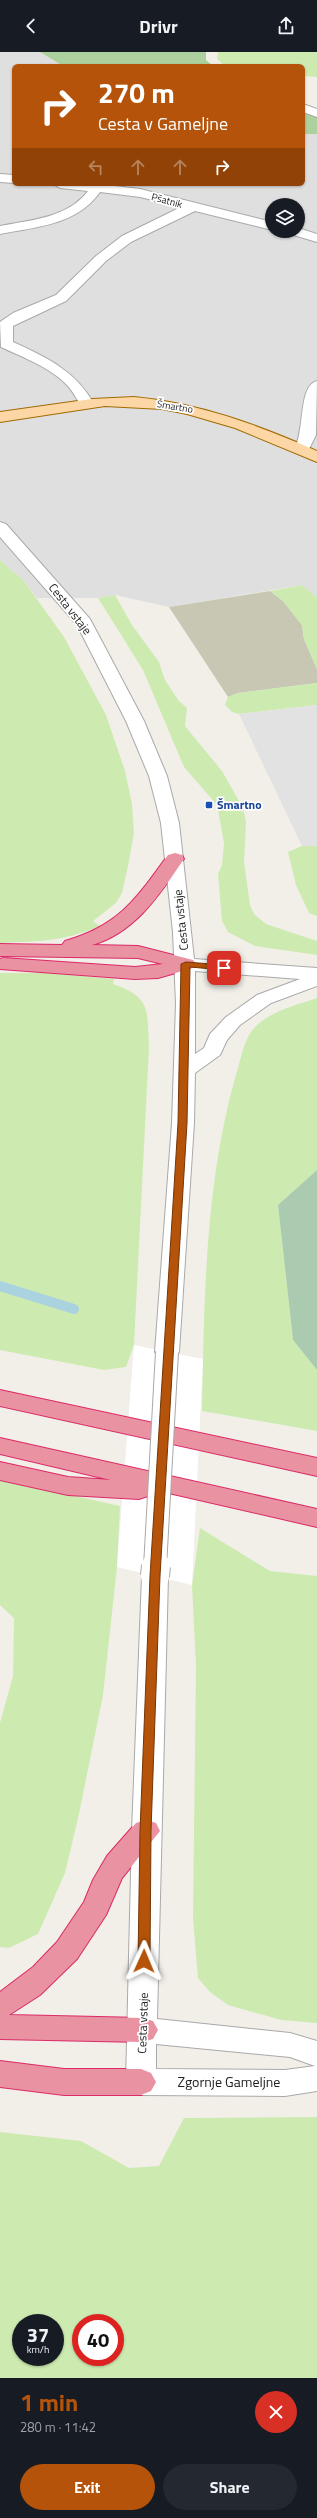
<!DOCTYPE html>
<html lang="en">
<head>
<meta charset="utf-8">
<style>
	body { margin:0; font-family:"Titillium Web",sans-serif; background:#242831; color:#f1f3f6; height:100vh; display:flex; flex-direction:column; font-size:15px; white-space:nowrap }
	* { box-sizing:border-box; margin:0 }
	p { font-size:13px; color:#9ea1a6 }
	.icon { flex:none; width:22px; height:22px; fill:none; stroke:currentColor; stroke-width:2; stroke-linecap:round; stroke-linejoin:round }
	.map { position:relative; height:2326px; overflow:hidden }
	.sheet { display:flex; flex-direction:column; background:#171b24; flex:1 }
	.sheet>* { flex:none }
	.top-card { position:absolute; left:12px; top:12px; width:293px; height:122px; border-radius:6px; box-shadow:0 1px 3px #0004; background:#b45309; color:#fff; overflow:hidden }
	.buttons { position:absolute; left:265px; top:146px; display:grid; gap:8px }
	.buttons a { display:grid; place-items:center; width:40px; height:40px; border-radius:50%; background:#171b24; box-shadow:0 1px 3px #0004; font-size:20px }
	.speed { position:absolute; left:12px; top:2262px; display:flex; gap:8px; font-size:20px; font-weight:700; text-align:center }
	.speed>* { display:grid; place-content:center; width:52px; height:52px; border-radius:50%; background:#171b24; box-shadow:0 1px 3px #0004; line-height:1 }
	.speed small { font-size:10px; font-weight:400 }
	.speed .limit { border:6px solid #d22; background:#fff; color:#111 }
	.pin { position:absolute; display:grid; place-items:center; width:34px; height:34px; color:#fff; margin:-17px; border-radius:8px; box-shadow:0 2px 6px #0006 }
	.me { position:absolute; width:44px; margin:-22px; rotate:1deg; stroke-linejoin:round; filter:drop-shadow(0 0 3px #0008) }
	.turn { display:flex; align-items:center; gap:14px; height:84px; padding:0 20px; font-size:18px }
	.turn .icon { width:52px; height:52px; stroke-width:2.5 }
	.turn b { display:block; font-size:28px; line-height:34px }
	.lanes { display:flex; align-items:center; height:38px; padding:0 20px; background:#0003; justify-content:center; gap:20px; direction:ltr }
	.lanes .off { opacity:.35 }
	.round { display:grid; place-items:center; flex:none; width:42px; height:42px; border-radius:21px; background:#242831 }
	.headline { display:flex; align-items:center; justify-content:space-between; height:68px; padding:0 20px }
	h1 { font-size:24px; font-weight:700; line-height:30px; color:#b45309 }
	.cta { display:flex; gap:8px; margin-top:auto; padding:8px 20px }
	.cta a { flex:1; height:46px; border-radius:24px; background:#b45309; color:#fff; font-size:16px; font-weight:700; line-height:46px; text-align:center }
	.cta a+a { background:#242831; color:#f1f3f6 }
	header { display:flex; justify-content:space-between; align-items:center; height:52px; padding:0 20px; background:#171b24; font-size:18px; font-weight:700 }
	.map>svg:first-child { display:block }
	.residential { fill:#e0dfdf; fill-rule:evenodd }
	.construction { fill:#c7c7b4 }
	.grass { fill:#cdebb0; fill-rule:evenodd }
	.forest { fill:#add19e }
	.cemetery { fill:#aacbaf }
	.parking { fill:#e2e2e2 }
	.pier { fill:#fff }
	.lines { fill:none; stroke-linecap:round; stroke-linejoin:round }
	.stream { stroke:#aad3df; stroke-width:10 }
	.minor-casing { stroke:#a9a9a9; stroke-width:2 }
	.major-casing { stroke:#a06b00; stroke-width:2 }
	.highway-casing { stroke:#dc2a67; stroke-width:2 }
	.minor { fill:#fff; fill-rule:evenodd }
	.major { fill:#fcd6a4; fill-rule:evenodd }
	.highway { fill:#e892a2; fill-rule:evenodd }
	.minor-bridge-far1-casing { stroke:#a9a9a9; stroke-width:24; stroke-linecap:butt }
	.minor-bridge-casing { stroke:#a9a9a9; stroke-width:30; stroke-linecap:butt }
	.minor-bridge-far1 { stroke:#fff; stroke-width:22 }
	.minor-bridge { stroke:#fff; stroke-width:28 }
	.route { fill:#b45309; stroke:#753606 }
	.transit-dot { fill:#1a4fb4; stroke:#fff; stroke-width:1.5 }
	.labels { text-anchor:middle; stroke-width:3.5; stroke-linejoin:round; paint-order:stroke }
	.far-street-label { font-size:10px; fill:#222; stroke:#fff }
	.street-label { font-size:12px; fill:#222; stroke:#fff }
	.transit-label { font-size:12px; font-weight:bold; fill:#164399; stroke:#fff; text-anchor:start }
	.near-street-label { font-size:14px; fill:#222; stroke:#fff }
</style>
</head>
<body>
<header><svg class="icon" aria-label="back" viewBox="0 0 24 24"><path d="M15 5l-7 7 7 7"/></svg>Drivr<svg class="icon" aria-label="share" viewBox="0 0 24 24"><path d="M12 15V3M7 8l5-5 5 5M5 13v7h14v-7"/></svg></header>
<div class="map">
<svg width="317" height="2326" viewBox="0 0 317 2326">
	<rect width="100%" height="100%" fill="#f2efe9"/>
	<path class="residential" d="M0 0H40L63 14H14V132H303V82H317V545L302 533 169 555 115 543 98 546H37L24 529 0 508ZM272 153H298V179H272Z"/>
	<path class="construction" d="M270 539 283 549 302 573 304 587 317 617V631L238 641 228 645 169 555Z"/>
	<g class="grass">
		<path d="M218 0H317V25L303 24V14H225L217 7Z"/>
		<path d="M0 508 24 529 64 585 106 663 125 719 132 752 134 781 128 814 122 841 116 851 93 869 100 874C61 890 41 889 0 891Z"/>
		<path d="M302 533 317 545V617L304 587 302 573 283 549 270 539Z"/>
		<path d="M115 543 132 573 159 610 165 628 179 649 187 656 185 674 222 719 243 756 246 770 244 810 250 853 254 862 266 872 317 889V903L255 894 228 880 222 869 218 822 222 813 224 791 217 753 184 715 143 618 98 546Z"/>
		<path d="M317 631V653L239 662 232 660 225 653 228 645 238 641Z"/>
		<path d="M302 794H317V864L309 861 296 833 288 800Z"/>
		<path d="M0 921H48L114 927 113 932C152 945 147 960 149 995L134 1293 126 1315 104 1318 0 1298Z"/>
		<path d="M317 946V1118L278 1153 293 1288 317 1318V1379L202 1359C204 1248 205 1133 235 1026 240 1012 242 993 251 980 264 961 296 953 317 946Z"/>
		<path d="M0 1427 120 1454 117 1515 103 1643 79 1762 65 1821 38 1882 9 1896 0 1895V1671L13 1624 14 1566 0 1553Z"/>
		<path d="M200 1476 270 1519 317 1524V1971L281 1968 228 1953 210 1940 198 1926 193 1866 196 1614 192 1533Z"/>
		<path d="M317 2065V2326H0V2080L81 2089 129 2116 159 2114 184 2066ZM21 2271H55V2305H21ZM81 2271H115V2305H81Z"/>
	</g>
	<g class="forest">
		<path d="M40 0H206V8L213 14H63Z"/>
		<path d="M303 59 317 65V82H303Z"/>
	</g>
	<path class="cemetery" d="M317 1118V1318L293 1288 278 1153Z"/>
	<path class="parking" d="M317 653V794H302L239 662Z"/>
	<path class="pier" d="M134 1293 203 1307 192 1533 117 1515Z"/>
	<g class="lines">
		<path class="stream" d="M0 1234 74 1257"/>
		<defs>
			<g id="minor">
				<path d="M303 52 317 57V65L303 60Z"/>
				<path d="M0 122 14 123V131L0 130Z"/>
				<path d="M53 132H97L140 137 272 170V178L195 159 131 190 106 209 66 249 13 274V290C46 305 76 319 94 352L87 356 82 355C77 348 74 341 68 334 50 315 24 306 1 295L0 270 13 261 56 243 96 204 122 184 181 155 140 145 100 140C77 173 36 175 0 182V174C30 168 68 166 88 139L60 136Z"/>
				<path d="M298 176 317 182V190L290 182 288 179H298Z"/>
				<path d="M317 329 316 383 307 401 302 403 294 398C305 380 298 333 317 329Z"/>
				<path d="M0 470 6 472 90 567 144 669 167 724 179 771 194 907 317 916V934L271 951 240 973 227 988 220 1003 195 1021 194 1071 179 1300 175 1306 167 1308 159 1306 155 1300 172 1071 176 952 173 880 161 771 149 724 126 669 77 573 0 485ZM195 919 300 927 257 943 226 965 210 982 204 996 195 1002Z"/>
				<path d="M155 1515 164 1517 168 1524 157 1967 290 1981 317 1989V2039L285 2044 141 2043 131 2039 126 2030 132 1779 142 1524 146 1517ZM156 1992 290 2005 315 2014 285 2018 156 2017Z"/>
			</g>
			<path id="major" d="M134 345C199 351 258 373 317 399V410L235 376 187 362 162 357 105 354 0 370V360L92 347Z"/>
			<g id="highway">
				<path d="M175 801 182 803 184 807C160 842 135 881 92 893L138 894 193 908 196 912 193 916 158 926 135 927 0 917V907L3 906 135 915 163 912 138 906 0 904V892L62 893 65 889C120 873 136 847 168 803Z"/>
				<path d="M0 1338 317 1406V1424L0 1354Z"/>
				<path d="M0 1386 317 1457V1475L151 1437 148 1444 139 1447 68 1443 0 1428V1410L68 1425 111 1428 0 1402Z"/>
				<path d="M146 1768 156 1771 160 1779 122 1826 106 1863 77 1907 40 1943 9 1963 143 1966 153 1969 158 1978 153 1987 143 1990 0 1987V1940L33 1915 57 1890 84 1850 93 1828 107 1804 136 1771Z"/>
				<path d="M0 2009 64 2017H141L151 2021 156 2030 151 2039 141 2043H64L0 2035Z"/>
			</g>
		</defs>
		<use href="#minor" class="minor-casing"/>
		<use href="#major" class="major-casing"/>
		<use href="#highway" class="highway-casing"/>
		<use href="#minor" class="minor"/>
		<use href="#major" class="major"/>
		<use href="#highway" class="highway"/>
		<defs>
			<path id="minor-bridge-far1" d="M155 1515 167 1300"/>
			<path id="minor-bridge" d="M155 1524 156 1514"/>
		</defs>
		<use href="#minor-bridge-far1" class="minor-bridge-far1-casing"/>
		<use href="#minor-bridge" class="minor-bridge-casing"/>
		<use href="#minor-bridge-far1" class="minor-bridge-far1"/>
		<use href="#minor-bridge" class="minor-bridge"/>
	</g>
	<path class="route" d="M186 910 224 913 228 916 224 918 190 915 187 1071 160 1524 151 1779 150 1909 144 1914 138 1909 140 1779 150 1524 178 1071 181 912Z"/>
	<rect class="transit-dot" x="205" y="749" width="8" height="8" rx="2"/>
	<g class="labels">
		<g class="far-street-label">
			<text transform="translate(167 148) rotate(15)" y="4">Pšatnik</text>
			<text transform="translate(175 354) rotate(9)" y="4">Šmartno</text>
		</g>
		<g class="street-label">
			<text transform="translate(70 557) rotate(52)" y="4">Cesta vstaje</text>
			<text transform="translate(181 868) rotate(-96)" y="4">Cesta vstaje</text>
			<text transform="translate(143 1971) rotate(-88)" y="4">Cesta vstaje</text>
		</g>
		<g class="transit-label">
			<text x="217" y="757">Šmartno</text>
		</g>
		<g class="near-street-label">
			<text x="229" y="2035">Zgornje Gameljne</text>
		</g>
	</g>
</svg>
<div class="buttons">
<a><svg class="icon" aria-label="layers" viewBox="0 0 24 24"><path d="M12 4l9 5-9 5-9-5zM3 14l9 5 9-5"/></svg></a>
</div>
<div class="speed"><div>37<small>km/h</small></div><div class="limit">40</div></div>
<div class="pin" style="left:224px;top:916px;background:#d93025"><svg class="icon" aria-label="arrive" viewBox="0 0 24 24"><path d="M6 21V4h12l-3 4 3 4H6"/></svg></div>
<svg class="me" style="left:144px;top:1909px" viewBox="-20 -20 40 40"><path d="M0-17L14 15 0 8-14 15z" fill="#b45309" stroke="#fff" stroke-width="4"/></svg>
<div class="top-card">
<div class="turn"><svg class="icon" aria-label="right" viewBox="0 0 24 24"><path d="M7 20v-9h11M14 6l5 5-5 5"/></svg><div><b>270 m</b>Cesta v Gameljne</div></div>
<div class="lanes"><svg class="icon off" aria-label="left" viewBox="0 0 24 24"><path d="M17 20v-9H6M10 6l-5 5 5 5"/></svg><svg class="icon off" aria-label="ahead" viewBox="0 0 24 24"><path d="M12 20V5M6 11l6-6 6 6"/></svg><svg class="icon off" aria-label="ahead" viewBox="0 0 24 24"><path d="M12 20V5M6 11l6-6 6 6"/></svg><svg class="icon" aria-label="right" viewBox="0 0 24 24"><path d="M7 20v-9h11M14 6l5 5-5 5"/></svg></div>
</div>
</div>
<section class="sheet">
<div class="headline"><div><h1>1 min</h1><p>280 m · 11:42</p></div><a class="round" style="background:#d93025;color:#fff"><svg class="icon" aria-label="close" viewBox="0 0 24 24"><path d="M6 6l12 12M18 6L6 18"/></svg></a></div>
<div class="cta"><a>Exit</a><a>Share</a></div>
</section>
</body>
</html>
